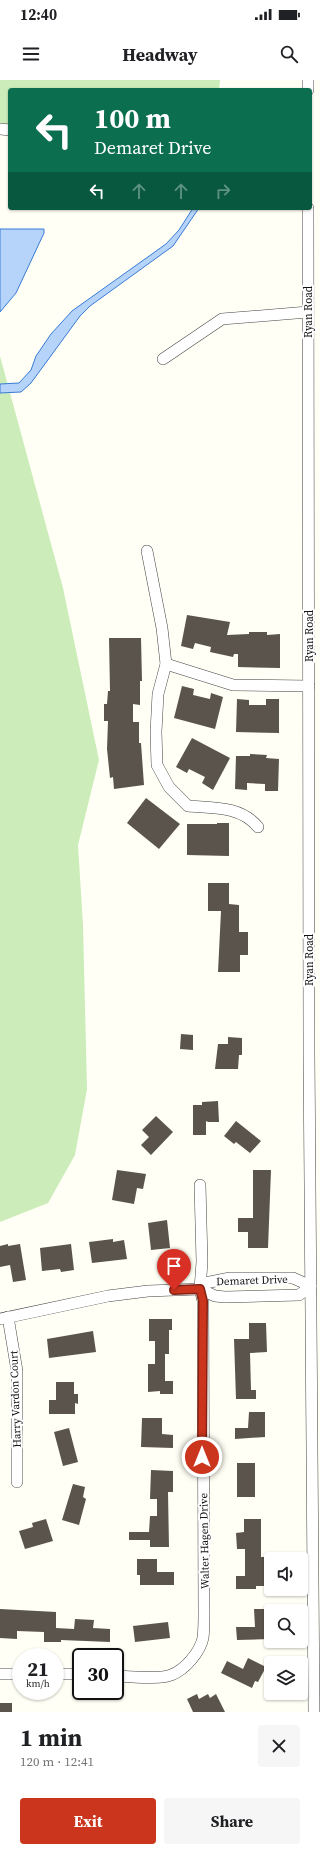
<!DOCTYPE html>
<html lang="en">
<head>
<meta charset="utf-8">
<style>
	body { margin:0; font-family:"Source Serif 4",serif; background:#f6f6f6; color:#202124; height:100vh; display:flex; flex-direction:column; font-size:15px; white-space:nowrap }
	* { box-sizing:border-box; margin:0 }
	p { font-size:13px; color:#757577 }
	.icon { flex:none; width:22px; height:22px; fill:none; stroke:currentColor; stroke-width:2; stroke-linecap:round; stroke-linejoin:round }
	.map { position:relative; height:1632px; overflow:hidden }
	.sheet { display:flex; flex-direction:column; background:#fff; flex:1 }
	.sheet>* { flex:none }
	.hud { position:absolute; left:8px; top:8px; width:304px; height:122px; border-radius:4px; box-shadow:0 1px 3px #0004; background:#0b6e4f; color:#fff; overflow:hidden }
	.controls { position:absolute; left:264px; top:1472px; display:grid; gap:8px }
	.controls a { display:grid; place-items:center; width:44px; height:44px; border-radius:4px; background:#fff; box-shadow:0 1px 3px #0004; font-size:20px }
	.speed { position:absolute; left:12px; top:1568px; display:flex; gap:8px; font-size:20px; font-weight:700; text-align:center }
	.speed>* { display:grid; place-content:center; width:52px; height:52px; border-radius:50%; background:#fff; box-shadow:0 1px 3px #0004; line-height:1 }
	.speed small { font-size:10px; font-weight:400 }
	.speed .limit { border:2px solid #111; border-radius:6px; background:#fff; color:#111 }
	.pin { position:absolute; display:grid; place-items:center; width:34px; height:34px; color:#fff; margin:-41px -17px; border-radius:50% 50% 50% 0; rotate:-45deg; box-shadow:0 0 4px #0007 }
	.pin .icon { rotate:45deg }
	.me { position:absolute; width:44px; margin:-22px; rotate:0deg; stroke-linejoin:round; filter:drop-shadow(0 0 3px #0008) }
	.turn { display:flex; align-items:center; gap:14px; height:84px; padding:0 20px; font-size:18px }
	.turn .icon { width:52px; height:52px; stroke-width:2.5 }
	.turn b { display:block; font-size:28px; line-height:34px }
	.lanes { display:flex; align-items:center; height:38px; padding:0 20px; background:#0003; justify-content:center; gap:20px; direction:ltr }
	.lanes .off { opacity:.35 }
	.round { display:grid; place-items:center; flex:none; width:42px; height:42px; border-radius:4px; background:#f6f6f6 }
	.head { display:flex; align-items:center; justify-content:space-between; height:68px; padding:0 20px }
	h1 { font-size:24px; font-weight:700; line-height:30px }
	.cta { display:flex; gap:8px; margin-top:auto; padding:8px 20px }
	.cta a { flex:1; height:46px; border-radius:4px; background:#cb351e; color:#fff; font-size:16px; font-weight:700; line-height:46px; text-align:center }
	.cta a+a { background:#f6f6f6; color:#202124 }
	.status { display:flex; justify-content:space-between; align-items:center; height:28px; padding:0 20px; background:#fff; direction:ltr }
	.status svg { height:11px; fill:currentColor }
	header { display:flex; justify-content:space-between; align-items:center; height:52px; padding:0 20px; background:#fff; font-size:18px; font-weight:700 }
	.map>svg:first-child { display:block }
	.green { fill:#ccedba }
	.water { fill:#b6d4fa; stroke:#387bd6 }
	.building { fill:#5a544c }
	.lines { fill:none; stroke-linecap:round; stroke-linejoin:round }
	.street-casing { stroke:#444; stroke-width:12 }
	.street { stroke:#fff; stroke-width:11 }
	.route-casing { stroke:#842214; stroke-width:10 }
	.route { stroke:#cb351e; stroke-width:7 }
	.labels { text-anchor:middle; stroke-width:4; stroke-linejoin:round; paint-order:stroke }
	.street-label { font-size:11px; fill:#111; stroke:#fff }
</style>
</head>
<body>
<div class="status"><b>12:40</b><svg viewBox="0 0 49 12"><path d="M0 12V9h3v3zM5 12V6h3v6zM10 12V3h3v9zM15 12V0h3v12zM26 1h20v11H26zM47 4h2v5h-2z"/></svg></div>
<header><svg class="icon" aria-label="menu" viewBox="0 0 24 24"><path d="M4 6h16M4 12h16M4 18h16"/></svg>Headway<svg class="icon" aria-label="search" viewBox="0 0 24 24"><circle cx="10" cy="10" r="6"/><path d="M15 15l6 6"/></svg></header>
<div class="map">
<svg width="320" height="1632" viewBox="0 0 320 1632">
	<rect width="100%" height="100%" fill="#fffff5"/>
	<g class="green">
		<path d="M0 0H220L219 10H10V42L0 50Z"/>
		<path d="M0 276 63 508 99 680 78 765 83 845 87 1009 75 1075 48 1123 0 1142Z"/>
	</g>
	<g class="water">
		<path d="M193 128H199L173 166 90 226 80 236 31 303 21 312 0 313V304L19 303 31 290 36 276 51 254 72 231 166 164 179 150Z"/>
		<path d="M0 149H44V153L16 213 0 232Z"/>
	</g>
	<g class="building">
		<path d="M187 535 230 542 227 555 249 554V552H267V555L280 554V588L238 587V574H234L233 577 210 572 211 567 195 563 193 569 181 566Z"/>
		<path d="M109 558H141L142 601H140V625L133 624V642H139V663H141L144 705 114 709 113 697 110 698 107 669 108 641H104V624H107L108 611H110Z"/>
		<path d="M182 606 194 609 193 615 210 619 211 613 223 617 215 649 174 638Z"/>
		<path d="M237 619 249 620V625H266V619H279V653L236 652Z"/>
		<path d="M192 658 230 678 213 710 202 703 205 697 189 689 187 693 176 687Z"/>
		<path d="M250 674 267 675 266 678 279 679 278 711H265V704L247 703V710L235 709 236 676H250Z"/>
		<path d="M146 718 180 744 159 769 127 743Z"/>
		<path d="M217 743H229V776L187 775V744H217Z"/>
		<path d="M208 803H229V824L239 825V852H248V875H240V892H218L221 831H208Z"/>
		<path d="M181 954 193 955V970L180 969Z"/>
		<path d="M228 957 242 958V975H239L238 989H215L218 964H228Z"/>
		<path d="M218 1021 219 1042H208L206 1041V1055H193V1025H202V1022Z"/>
		<path d="M156 1036 173 1052 151 1075 141 1065 149 1057 142 1050Z"/>
		<path d="M236 1041 261 1061 250 1073 236 1062 234 1064 224 1056Z"/>
		<path d="M117 1090 146 1094 143 1109 137 1108 134 1124 112 1120Z"/>
		<path d="M253 1090H271L268 1168H248V1152H238V1138H253Z"/>
		<path d="M167 1140 170 1168 151 1170 148 1143Z"/>
		<path d="M113 1159V1162L124 1160 127 1179 92 1183 89 1162Z"/>
		<path d="M8 1164V1166L20 1164 26 1200 13 1202 10 1185 0 1187V1166Z"/>
		<path d="M71 1164 74 1190 61 1192 60 1189 42 1191 40 1168Z"/>
		<path d="M149 1239H172V1250H169V1274H165V1301H173V1314H160V1311L148 1312V1284H155V1261H149Z"/>
		<path d="M249 1243H266L267 1272 250 1273 251 1310H256V1319H236L234 1259H249Z"/>
		<path d="M93 1251 96 1272 49 1278 47 1259Z"/>
		<path d="M56 1302H74V1314H78V1324L75 1323V1334H49V1320H56Z"/>
		<path d="M249 1332H265V1357L235 1359V1348H248Z"/>
		<path d="M142 1338H162V1354L173 1355V1368L141 1367Z"/>
		<path d="M69 1348 78 1382 63 1386 54 1352Z"/>
		<rect x="237" y="1383" width="18" height="34"/>
		<path d="M151 1390 173 1391V1412H168L169 1467H150V1460H129V1452H149L150 1436H157V1419H150Z"/>
		<path d="M73 1404 85 1407 83 1417 86 1419 79 1445 62 1440Z"/>
		<path d="M46 1439 53 1461 25 1469 19 1451 33 1447 32 1443Z"/>
		<path d="M244 1439H261V1477H265V1487H268V1496H264V1506H256V1509H236V1496H245V1469H237L236 1453 244 1452Z"/>
		<path d="M137 1479H157V1492H174V1505H140V1495H137Z"/>
		<path d="M0 1529 56 1532V1548L74 1549 75 1539 94 1540 93 1548 110 1549V1562L61 1560V1562H44V1552L17 1551V1559L0 1558Z"/>
		<path d="M254 1529H271V1559L237 1560 236 1547H255Z"/>
		<path d="M168 1542 170 1558 135 1562 133 1546Z"/>
		<path d="M248 1578 266 1587 258 1602 255 1601 252 1608 221 1593 227 1581 243 1589Z"/>
		<path d="M197 1614 199 1619 208 1614 210 1618 216 1614 225 1632H193L187 1619Z"/>
		<rect x="0" y="1623" width="12" height="9"/>
	</g>
	<g class="lines">
		<defs>
			<g id="street">
				<path d="M308 0V10"/>
				<path d="M0 49 10 50"/>
				<path d="M308 128 309 974 314 1632"/>
				<path d="M163 279 222 239 308 232"/>
				<path d="M147 471 162 548 166 584 158 614 156 652 157 685 169 707 188 726C214 728 241 726 258 747"/>
				<path d="M166 584 233 605 309 606"/>
				<path d="M8 1237 17 1291V1402"/>
				<path d="M0 1239 108 1216 148 1211 200 1209 215 1216 225 1217 299 1215 311 1206 293 1198H230L205 1203 200 1209"/>
				<path d="M0 1594H21"/>
				<path d="M55 1594H81"/>
				<path d="M115 1596C129 1596 159 1600 171 1595 185 1590 200 1572 203 1558 204 1550 204 1541 204 1533L203 1221 200 1209 202 1182 200 1105"/>
			</g>
		</defs>
		<use href="#street" class="street-casing"/>
		<use href="#street" class="street"/>
	</g>
	<g class="lines">
		<defs>
			<path id="route" d="M174 1210 200 1209 203 1221 202 1377"/>
		</defs>
		<use href="#route" class="route-casing"/>
		<use href="#route" class="route"/>
	</g>
	<g class="labels">
		<g class="street-label">
			<text transform="translate(308 232) rotate(-90)" y="4">Ryan Road</text>
			<text transform="translate(309 556) rotate(-90)" y="4">Ryan Road</text>
			<text transform="translate(309 880) rotate(-90)" y="4">Ryan Road</text>
			<text transform="translate(252 1200) rotate(-2)" y="4">Demaret Drive</text>
			<text transform="translate(15 1319) rotate(-92)" y="4">Harry Vardon Court</text>
			<text transform="translate(204 1461) rotate(-91)" y="4">Walter Hagen Drive</text>
		</g>
	</g>
</svg>
<div class="controls">
<a><svg class="icon" aria-label="sound" viewBox="0 0 24 24"><path d="M4 9h4l5-4v14l-5-4H4zM17 9q2 3 0 6"/></svg></a>
<a><svg class="icon" aria-label="search" viewBox="0 0 24 24"><circle cx="10" cy="10" r="6"/><path d="M15 15l6 6"/></svg></a>
<a><svg class="icon" aria-label="layers" viewBox="0 0 24 24"><path d="M12 4l9 5-9 5-9-5zM3 14l9 5 9-5"/></svg></a>
</div>
<div class="speed"><div>21<small>km/h</small></div><div class="limit">30</div></div>
<div class="pin" style="left:174px;top:1210px;background:#d93025"><svg class="icon" aria-label="arrive" viewBox="0 0 24 24"><path d="M6 21V4h12l-3 4 3 4H6"/></svg></div>
<svg class="me" style="left:202px;top:1377px" viewBox="-20 -20 40 40"><circle r="17" fill="#cb351e" stroke="#fff" stroke-width="3"/><path d="M0-11L8 9 0 5-8 9z" fill="#fff"/></svg>
<div class="hud">
<div class="turn"><svg class="icon" aria-label="left" viewBox="0 0 24 24"><path d="M17 20v-9H6M10 6l-5 5 5 5"/></svg><div><b>100 m</b>Demaret Drive</div></div>
<div class="lanes"><svg class="icon" aria-label="left" viewBox="0 0 24 24"><path d="M17 20v-9H6M10 6l-5 5 5 5"/></svg><svg class="icon off" aria-label="ahead" viewBox="0 0 24 24"><path d="M12 20V5M6 11l6-6 6 6"/></svg><svg class="icon off" aria-label="ahead" viewBox="0 0 24 24"><path d="M12 20V5M6 11l6-6 6 6"/></svg><svg class="icon off" aria-label="right" viewBox="0 0 24 24"><path d="M7 20v-9h11M14 6l5 5-5 5"/></svg></div>
</div>
</div>
<section class="sheet">
<div class="head"><div><h1>1 min</h1><p>120 m · 12:41</p></div><a class="round"><svg class="icon" aria-label="close" viewBox="0 0 24 24"><path d="M6 6l12 12M18 6L6 18"/></svg></a></div>
<div class="cta"><a>Exit</a><a>Share</a></div>
</section>
</body>
</html>
